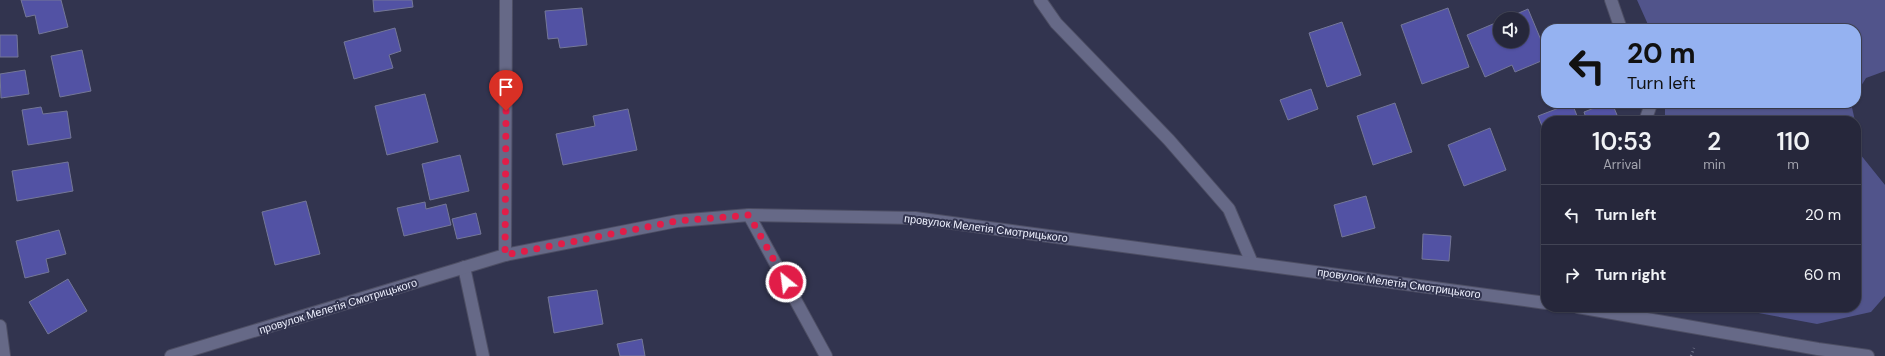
<!DOCTYPE html>
<html lang="en">
<head>
<meta charset="utf-8">
<style>
	body { margin:0; font-family:"DM Sans",sans-serif; background:#323346; color:#f1f3f6; height:100vh; display:flex; flex-direction:column; font-size:15px; white-space:nowrap }
	* { box-sizing:border-box; margin:0 }
	p { font-size:13px; color:#a4a5af }
	.icon { flex:none; width:22px; height:22px; fill:none; stroke:currentColor; stroke-width:2; stroke-linecap:round; stroke-linejoin:round }
	.map { position:relative; flex:1; overflow:hidden }
	.panel { position:absolute; left:1541px; top:116px; width:320px; height:196px; display:flex; flex-direction:column; background:#26273b; border-radius:16px; box-shadow:0 1px 3px #0004,0 0 0 1px #424455 }
	.panel>* { flex:none }
	.guide { position:absolute; left:1541px; top:24px; width:320px; height:84px; border-radius:16px; box-shadow:0 1px 3px #0004,0 0 0 1px #424455; background:#95b2f1; color:#111; overflow:hidden }
	.tools { position:absolute; left:1493px; top:12px; display:grid; gap:8px }
	.tools a { display:grid; place-items:center; width:36px; height:36px; border-radius:50%; background:#26273b; box-shadow:0 1px 3px #0004,0 0 0 1px #424455; font-size:20px }
	.pin { position:absolute; display:grid; place-items:center; width:34px; height:34px; color:#fff; margin:-41px -17px; border-radius:50% 50% 50% 0; rotate:-45deg; box-shadow:0 0 4px #0007 }
	.pin .icon { rotate:45deg }
	.me { position:absolute; width:44px; margin:-22px; rotate:331deg; stroke-linejoin:round; filter:drop-shadow(0 0 3px #0008) }
	.turn { display:flex; align-items:center; gap:14px; height:84px; padding:0 20px; font-size:18px }
	.turn .icon { width:52px; height:52px; stroke-width:2.5 }
	.turn b { display:block; font-size:28px; line-height:34px }
	.eta { display:flex; justify-content:space-evenly; align-items:center; height:68px; text-align:center }
	.eta b { font-size:24px; font-weight:600; line-height:28px }
	ul { padding:0; list-style:none }
	li { display:flex; align-items:center; gap:12px; height:60px; padding:0 20px; border-top:1px solid #424455 }
	li div { flex:1 }
	li b { display:block; font-size:15px }
	li em { font-style:normal }
	.map>svg:first-child { display:block }
	.green { fill:#51548b }
	.building { fill:#5252a4; stroke:#747797 }
	.lines { fill:none; stroke-linecap:round; stroke-linejoin:round }
	.minor-casing { stroke:#4d4e64; stroke-width:14 }
	.path { stroke:#7a7c92; stroke-width:2.5; stroke-dasharray:1 3; stroke-linecap:butt }
	.minor { stroke:#666987; stroke-width:12 }
	.route { stroke:#e11d48; stroke-width:7; stroke-dasharray:0 12.6 }
	.labels { text-anchor:middle; stroke-width:4; stroke-linejoin:round; paint-order:stroke }
	.street-label { font-size:11px; fill:#eef0fe; stroke:#32344f }
</style>
</head>
<body>
<div class="map">
<svg width="1885" height="356" viewBox="0 0 1885 356">
	<rect width="100%" height="100%" fill="#32344f"/>
	<g class="green">
		<path d="M1637 0H1885V71L1866 78 1856 94V29H1650Z"/>
		<path d="M1665 103H1851L1855 121H1665Z"/>
		<path d="M1856 130 1860 154 1885 185V296L1871 312 1817 324 1726 307H1856Z"/>
	</g>
	<g class="building">
		<path d="M21 0H61L68 27 39 34 35 15 26 17Z"/>
		<path d="M373 0H412L413 7 374 12Z"/>
		<path d="M582 8 587 45 560 48 558 38 548 39 545 11Z"/>
		<path d="M1448 8 1469 67 1422 84 1401 25Z"/>
		<path d="M1528 9 1546 52V59L1515 72 1512 65 1485 77 1467 35 1500 21V41H1522V19H1505Z"/>
		<path d="M1342 22 1361 75 1327 87 1309 33Z"/>
		<path d="M395 28 401 51 389 55 393 68 354 79 344 42Z"/>
		<path d="M0 35H17L18 57H0Z"/>
		<path d="M82 50 91 91 60 97 51 56Z"/>
		<path d="M25 70 29 94 1 98 0 74Z"/>
		<path d="M1311 89 1318 109 1288 120 1280 100Z"/>
		<path d="M425 94 438 142 387 155 375 106Z"/>
		<path d="M1395 103 1412 152 1373 165 1357 116Z"/>
		<path d="M1572 103 1579 121H1546V136L1538 116Z"/>
		<path d="M1607 103H1612L1617 115 1601 121H1587L1584 112Z"/>
		<path d="M41 107 43 114 67 111 71 138 28 145 22 110Z"/>
		<path d="M628 109 637 150 563 165 556 134 595 126 593 116Z"/>
		<path d="M1490 128 1506 170 1464 186 1448 145Z"/>
		<path d="M460 155 469 191 430 200 422 164Z"/>
		<path d="M68 162 73 191 17 201 12 171Z"/>
		<path d="M1366 196 1375 228 1342 237 1334 205Z"/>
		<path d="M306 201 320 254 275 265 262 212Z"/>
		<path d="M425 202 426 209 446 204 451 225 404 236 397 208Z"/>
		<path d="M476 213 481 234 457 239 452 219Z"/>
		<path d="M59 230 66 254 46 259 49 272 25 278 16 241Z"/>
		<path d="M1423 234 1451 236 1449 261 1422 259Z"/>
		<path d="M68 279 87 311 48 334 29 302Z"/>
		<path d="M597 290 603 324 554 333 548 297Z"/>
		<path d="M642 339 645 356H620L617 344Z"/>
	</g>
	<g class="lines">
		<defs>
			<g id="minor">
				<path d="M1040 0 1056 23 1169 140 1229 209 1252 263"/>
				<path d="M1611 0 1621 29"/>
				<path d="M1645 121 1650 107 1649 103"/>
				<path d="M749 215 826 356"/>
				<path d="M505 255 506 0"/>
				<path d="M464 267 483 356"/>
				<path d="M1578 307 1818 349 1868 356"/>
				<path d="M0 326 4 356"/>
				<path d="M171 356 505 255 677 221 749 215 915 218 1546 303"/>
			</g>
		</defs>
		<use href="#minor" class="minor-casing"/>
		<path class="path" d="M1691 356 1694 348"/>
		<use href="#minor" class="minor"/>
	</g>
	<g class="lines">
		<path class="route" d="M506 111 505 255 677 221 749 215 786 282"/>
	</g>
	<g class="labels">
		<g class="street-label">
			<text transform="translate(986 228) rotate(7)" y="4">провулок Мелетія Смотрицького</text>
			<text transform="translate(1399 283) rotate(8)" y="4">провулок Мелетія Смотрицького</text>
			<text transform="translate(338 306) rotate(-17)" y="4">провулок Мелетія Смотрицького</text>
		</g>
	</g>
</svg>
<div class="tools">
<a><svg class="icon" aria-label="sound" viewBox="0 0 24 24"><path d="M4 9h4l5-4v14l-5-4H4zM17 9q2 3 0 6"/></svg></a>
</div>
<div class="pin" style="left:506px;top:111px;background:#d93025"><svg class="icon" aria-label="arrive" viewBox="0 0 24 24"><path d="M6 21V4h12l-3 4 3 4H6"/></svg></div>
<svg class="me" style="left:786px;top:282px" viewBox="-20 -20 40 40"><circle r="17" fill="#e11d48" stroke="#fff" stroke-width="3"/><path d="M0-11L8 9 0 5-8 9z" fill="#fff"/></svg>
<div class="guide">
<div class="turn"><svg class="icon" aria-label="left" viewBox="0 0 24 24"><path d="M17 20v-9H6M10 6l-5 5 5 5"/></svg><div><b>20 m</b>Turn left</div></div>
</div>
<section class="panel">
<div class="eta">
<div><b>10:53</b><p>Arrival</p></div>
<div><b>2</b><p>min</p></div>
<div><b>110</b><p>m</p></div>
</div>
<ul>
<li><svg class="icon" aria-label="left" viewBox="0 0 24 24"><path d="M17 20v-9H6M10 6l-5 5 5 5"/></svg><div><b>Turn left</b></div><em>20 m</em></li>
<li><svg class="icon" aria-label="right" viewBox="0 0 24 24"><path d="M7 20v-9h11M14 6l5 5-5 5"/></svg><div><b>Turn right</b></div><em>60 m</em></li>
</ul>
</section>
</div>
</body>
</html>
